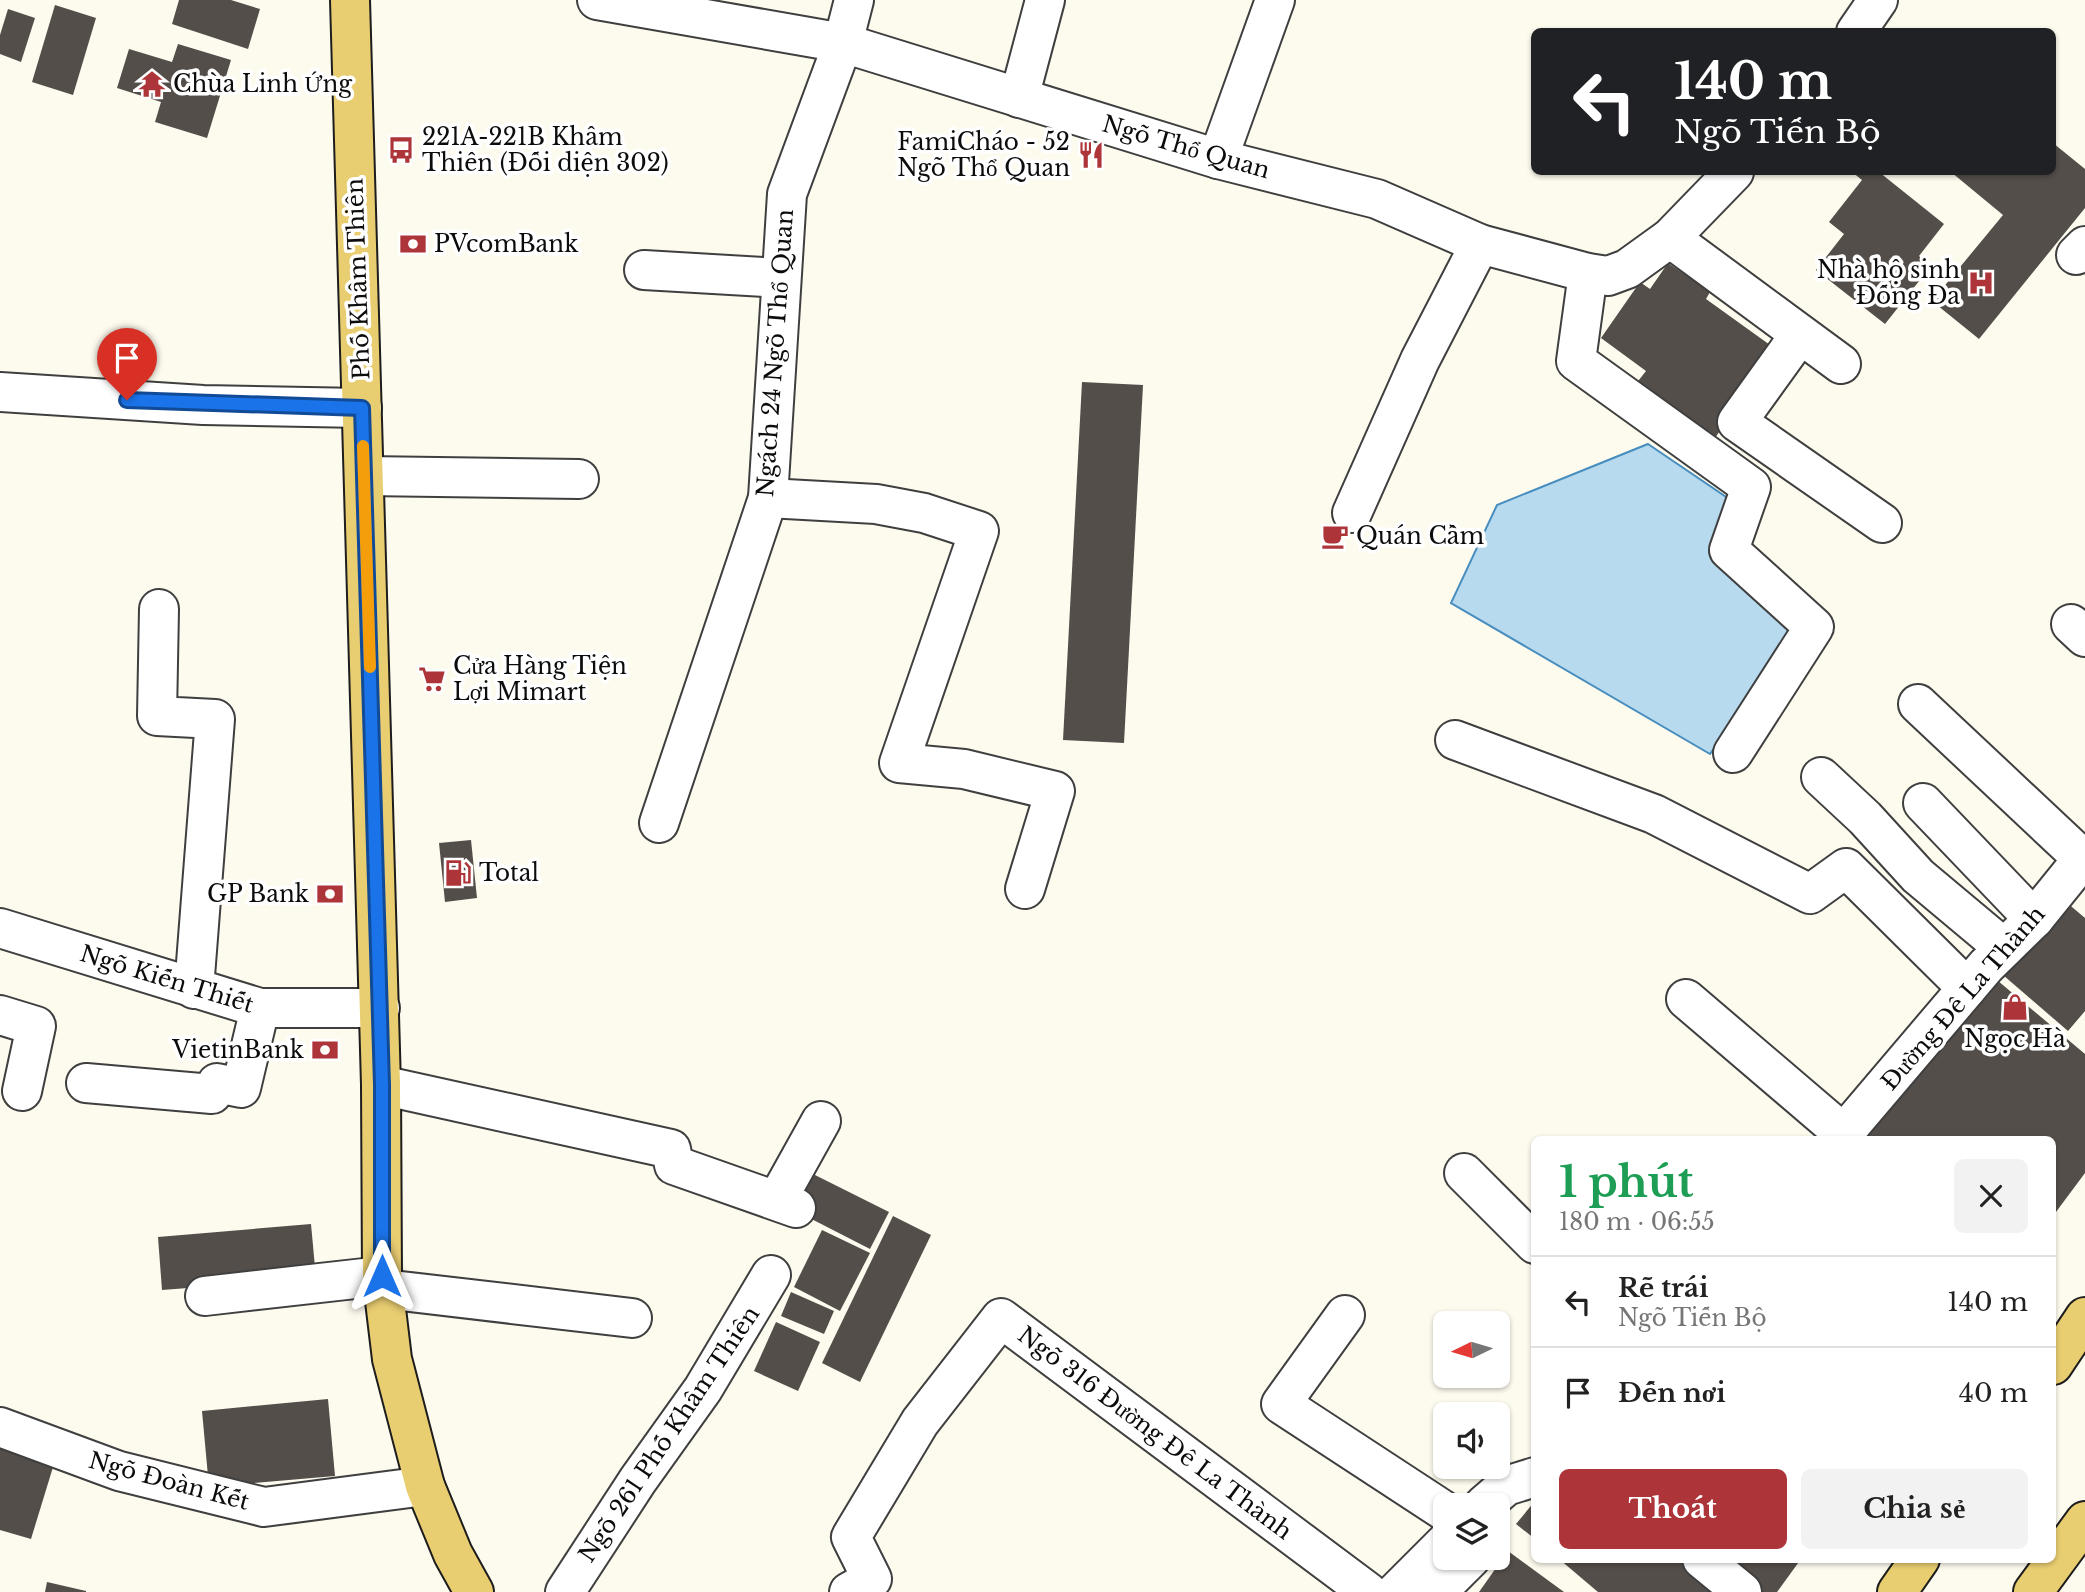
<!DOCTYPE html>
<html lang="vi">
<head>
<meta charset="utf-8">
<style>
	body { margin:0; font-family:"Libre Baskerville",serif; background:#f2f2f2; color:#222; height:100vh; display:flex; flex-direction:column; font-size:26px; white-space:nowrap }
	* { box-sizing:border-box; margin:0 }
	p { font-size:23px; color:#767676 }
	.icon { flex:none; width:38px; height:38px; fill:none; stroke:currentColor; stroke-width:2; stroke-linecap:round; stroke-linejoin:round }
	.map { position:relative; flex:1; overflow:hidden }
	.side { position:absolute; left:1531px; top:1136px; width:525px; height:427px; display:flex; flex-direction:column; background:#fff; border-radius:10px; box-shadow:0 2px 5px #0004 }
	.side>* { flex:none }
	.banner { position:absolute; left:1531px; top:28px; width:525px; height:147px; border-radius:10px; box-shadow:0 2px 5px #0004; background:#202124; color:#fff; overflow:hidden }
	.needle { width:46px; rotate:265deg }
	.tools { position:absolute; left:1433px; top:1311px; display:grid; gap:14px }
	.tools a { display:grid; place-items:center; width:77px; height:77px; border-radius:10px; background:#fff; box-shadow:0 2px 5px #0004; font-size:35px }
	.pin { position:absolute; display:grid; place-items:center; width:60px; height:60px; color:#fff; margin:-72px -30px; border-radius:50% 50% 50% 0; rotate:-45deg; box-shadow:0 0 7px #0007 }
	.pin .icon { rotate:45deg }
	.me { position:absolute; width:77px; margin:-38px; rotate:0deg; stroke-linejoin:round; filter:drop-shadow(0 0 5px #0008) }
	.turn { display:flex; align-items:center; gap:24px; height:147px; padding:0 28px; font-size:32px }
	.turn .icon { width:91px; height:91px; stroke-width:2.5 }
	.turn b { display:block; font-size:49px; line-height:60px }
	.round { display:grid; place-items:center; flex:none; width:74px; height:74px; border-radius:10px; background:#f2f2f2 }
	.head { display:flex; align-items:center; justify-content:space-between; height:119px; padding:0 28px }
	h1 { font-size:42px; font-weight:800; line-height:52px; color:#1e9e55 }
	.action { display:flex; gap:14px; margin-top:auto; padding:14px 28px }
	.action a { flex:1; height:80px; border-radius:10px; background:#ad3438; color:#fff; font-size:28px; font-weight:800; line-height:80px; text-align:center }
	.action a+a { background:#f2f2f2; color:#222 }
	ul { padding:0; list-style:none }
	li { display:flex; align-items:center; gap:21px; height:91px; padding:0 28px; border-top:2px solid #e0e0e0 }
	li div { flex:1 }
	li b { display:block; font-size:26px }
	li em { font-style:normal }
	.map>svg:first-child { display:block }
	.water { fill:#b8daef; stroke:#478dbe; stroke-width:2 }
	.building { fill:#544e4a }
	.lines { fill:none; stroke-linecap:round; stroke-linejoin:round }
	.minor-casing { stroke:#3f3f3f; stroke-width:42 }
	.major-casing { stroke:#1d1d1d; stroke-width:42 }
	.minor { stroke:#fff; stroke-width:38 }
	.major { stroke:#e9cd71; stroke-width:38 }
	.route-casing { stroke:#114b97; stroke-width:18 }
	.route { stroke:#1a73e8; stroke-width:12 }
	.slow { stroke:#f59e0b; stroke-width:12 }
	.labels { text-anchor:middle; stroke-width:7; stroke-linejoin:round; paint-order:stroke }
	.poi-label { font-size:23px; fill:#0c0c0c; stroke:#fff; text-anchor:start }
	.street-label { font-size:23px; fill:#0c0c0c; stroke:#fff }
</style>
</head>
<body>
<div class="map">
<svg width="2085" height="1592" viewBox="0 0 2085 1592">
	<rect width="100%" height="100%" fill="#fdfaee"/>
	<path class="water" d="M1648 444 1732 501 1717 560 1800 630 1710 754 1451 603 1497 505Z"/>
	<g class="building">
		<path d="M179 0H231L260 9 248 49 172 24Z"/>
		<path d="M55 5 96 18 73 95 32 82Z"/>
		<path d="M8 9 35 18 21 62 0 54V35Z"/>
		<path d="M178 44 231 60 207 138 155 122 161 102 117 88 129 49 172 62Z"/>
		<path d="M2053 143 2085 169V208L1979 339 1932 301 2003 215 1951 172H2053Z"/>
		<path d="M1852 172H1879L1944 224 1919 256 1931 266 1885 324 1816 270 1844 234 1829 222 1862 180Z"/>
		<path d="M1668 263 1710 292 1706 299 1777 350 1710 445 1635 385 1646 371 1601 338 1640 282 1650 289Z"/>
		<path d="M1082 382 1143 385 1124 743 1063 740Z"/>
		<path d="M471 840 477 898 445 902 439 843Z"/>
		<path d="M2059 896 2085 918V1011L2068 1031 1996 969Z"/>
		<path d="M1991 975 2085 1054V1173L2053 1216V1139H1853Z"/>
		<path d="M809 1172 889 1212 870 1249 790 1208Z"/>
		<path d="M893 1216 931 1235 860 1382 822 1363Z"/>
		<path d="M311 1224 316 1278 162 1290 158 1237Z"/>
		<path d="M822 1230 870 1253 840 1311 794 1287Z"/>
		<path d="M791 1292 834 1311 824 1334 781 1316Z"/>
		<path d="M776 1322 820 1342 798 1391 754 1371Z"/>
		<path d="M328 1399 335 1476 209 1487 202 1411Z"/>
		<path d="M0 1436 57 1454 31 1539 0 1530Z"/>
		<path d="M1535 1501V1539L1516 1524Z"/>
		<path d="M1508 1551 1564 1592H1479Z"/>
		<path d="M1559 1559H1691L1730 1592H1598Z"/>
		<path d="M1714 1559H1801L1777 1592H1752Z"/>
		<path d="M47 1582 86 1591V1592H45Z"/>
	</g>
	<g class="lines">
		<defs>
			<g id="minor">
				<path d="M597 0 843 43 1218 159 1377 199 1480 244 1588 273 1608 276 1627 269 1670 238 1734 172"/>
				<path d="M1856 32 1878 0"/>
				<path d="M1019 98 1045 0"/>
				<path d="M1218 159 1275 0"/>
				<path d="M1670 238 1841 364"/>
				<path d="M2076 255 2085 246"/>
				<path d="M644 270 780 278"/>
				<path d="M1588 273 1576 361 1751 487 1729 550 1814 627 1733 753"/>
				<path d="M1799 336 1737 422 1882 523"/>
				<path d="M0 392 203 405 362 408"/>
				<path d="M365 476 579 479"/>
				<path d="M768 498 876 504 924 513 979 531 899 763 964 769 1055 791 1025 889"/>
				<path d="M1352 513 1420 360 1480 244"/>
				<path d="M159 609 157 716 215 719 194 989"/>
				<path d="M2071 624 2085 637"/>
				<path d="M1918 704 2083 859"/>
				<path d="M1455 740 1654 814 1810 894 1846 868 1967 988"/>
				<path d="M1821 777 1865 818 1918 876 2004 948"/>
				<path d="M1923 803 2034 919"/>
				<path d="M659 823 768 498 787 194 843 43 854 0"/>
				<path d="M0 928 260 1008H380"/>
				<path d="M1686 999 1844 1134"/>
				<path d="M0 1015 36 1026 22 1091"/>
				<path d="M86 1083 212 1094 217 1083 241 1088 260 1008"/>
				<path d="M381 1085 671 1149 674 1165 796 1208"/>
				<path d="M1839 1139 1986 966 2034 919 2085 856"/>
				<path d="M1464 1173 1535 1244"/>
				<path d="M777 1200 821 1121"/>
				<path d="M384 1289 632 1318"/>
				<path d="M205 1296 382 1276"/>
				<path d="M1345 1315 1281 1404 1446 1512"/>
				<path d="M0 1427 119 1471 264 1507 425 1486"/>
				<path d="M1484 1505 1506 1486 1535 1477"/>
				<path d="M1702 1559 1742 1592"/>
				<path d="M565 1592 638 1480 703 1389 771 1275"/>
				<path d="M849 1592 872 1579 851 1537 920 1422 1001 1318 1368 1592"/>
				<path d="M1396 1592 1446 1542"/>
				<path d="M1437 1592 1471 1558"/>
			</g>
			<g id="major">
				<path d="M350 0 381 1085 382 1276 392 1359 425 1486 453 1554 474 1592"/>
				<path d="M2053 1365 2085 1317"/>
				<path d="M1897 1592 1920 1559"/>
				<path d="M2033 1592 2085 1521"/>
			</g>
		</defs>
		<use href="#minor" class="minor-casing"/>
		<use href="#major" class="major-casing"/>
		<use href="#minor" class="minor"/>
		<use href="#major" class="major"/>
	</g>
	<g class="lines">
		<defs>
			<path id="route" d="M127 400 362 408 382 1085V1276"/>
		</defs>
		<use href="#route" class="route-casing"/>
		<use href="#route" class="route"/>
		<path class="slow" d="M363 446 370 667"/>
	</g>
	<defs>
		<symbol id="temple-bare" viewBox="-9 -9 18 18"><path d="M0-6L5-2H3V0L6.5 2.5H4V6H1.5V3h-3V6H-4V2.5H-6.5L-3 0V-2H-5Z" fill="#ad3438" stroke="#fff" stroke-width="2.5" paint-order="stroke"/></symbol>
		<symbol id="bus-bare" viewBox="-9 -9 18 18"><path d="M-5-6H5V4H4V6H2V4H-2V6H-4V4H-5ZM-3.5-4V0h7V-4ZM-3.5 1.2v1.5H-2V1.2ZM2 1.2v1.5H3.5V1.2Z" fill="#ad3438" stroke="#fff" stroke-width="2.5" paint-order="stroke"/></symbol>
		<symbol id="restaurant-bare" viewBox="-9 -9 18 18"><path d="M-5-6h1v4h1v-4h1v4h1v-4h1v5L-1.5 .5V6h-2V.5L-5-1ZM5-6V6H3V1.5H1.5Q1.5-4 5-6Z" fill="#ad3438" stroke="#fff" stroke-width="2.5" paint-order="stroke"/></symbol>
		<symbol id="bank-bare" viewBox="-9 -9 18 18"><path d="M-6-4H6V4H-6ZM0-2.3a2.3 2.3 0 1 0 0 4.6a2.3 2.3 0 1 0 0-4.6Z" fill="#ad3438" stroke="#fff" stroke-width="2.5" paint-order="stroke"/></symbol>
		<symbol id="hospital-bare" viewBox="-9 -9 18 18"><path d="M-5-5h3v3.5h4V-5h3V5h-3V1.5h-4V5h-3Z" fill="#ad3438" stroke="#fff" stroke-width="2.5" paint-order="stroke"/></symbol>
		<symbol id="cafe-bare" viewBox="-9 -9 18 18"><path d="M-5.5-4.5H6V0H3Q3 3.5 0 3.5H-2.5Q-5.5 3.5-5.5 0ZM3-3.2v2h1.7v-2ZM-6 4.5H4V6H-6Z" fill="#ad3438" stroke="#fff" stroke-width="2.5" paint-order="stroke"/></symbol>
		<symbol id="supermarket-bare" viewBox="-9 -9 18 18"><path d="M-6-5.5h2.5l.6 2H6L4.5 2H-2.5L-4.4-4H-6ZM-1.5 3.2a1.3 1.3 0 1 0 .1 0ZM3 3.2a1.3 1.3 0 1 0 .1 0Z" fill="#ad3438" stroke="#fff" stroke-width="2.5" paint-order="stroke"/></symbol>
		<symbol id="fuel-bare" viewBox="-9 -9 18 18"><path d="M-5.5-6h7V0h2V4h1.3V-2.5L3-4.5l.8-.8L6-3V5H2.5V1h-1V6h-7ZM-4.2-4.7v3.2H.2V-4.7Z" fill="#ad3438" stroke="#fff" stroke-width="2.5" paint-order="stroke"/></symbol>
		<symbol id="shop-bare" viewBox="-9 -9 18 18"><path d="M-5-2.5h2.3a2.7 3.5 0 0 1 5.4 0H5L5.5 6h-11ZM-1.5-2.5h3a1.5 2.3 0 0 0-3 0Z" fill="#ad3438" stroke="#fff" stroke-width="2.5" paint-order="stroke"/></symbol>
	</defs>
	<g fill-rule="evenodd">
		<use href="#temple-bare" x="133" y="65" width="38" height="38"/>
		<use href="#bus-bare" x="382" y="131" width="38" height="38"/>
		<use href="#restaurant-bare" x="1072" y="136" width="38" height="38"/>
		<use href="#bank-bare" x="394" y="225" width="38" height="38"/>
		<use href="#hospital-bare" x="1962" y="264" width="38" height="38"/>
		<use href="#cafe-bare" x="1316" y="517" width="38" height="38"/>
		<use href="#supermarket-bare" x="413" y="660" width="38" height="38"/>
		<use href="#fuel-bare" x="439" y="854" width="38" height="38"/>
		<use href="#bank-bare" x="311" y="875" width="38" height="38"/>
		<use href="#shop-bare" x="1996" y="988" width="38" height="38"/>
		<use href="#bank-bare" x="306" y="1031" width="38" height="38"/>
	</g>
	<g class="labels">
		<g class="poi-label">
			<text x="173" y="92">Chùa Linh Ứng</text>
			<text x="422" y="145">221A-221B Khâm<tspan x="422" dy="26">Thiên (Đối diện 302)</tspan></text>
			<text x="1070" y="150" text-anchor="end">FamiCháo - 52<tspan x="1070" dy="26">Ngõ Thổ Quan</tspan></text>
			<text x="434" y="252">PVcomBank</text>
			<text x="1960" y="278" text-anchor="end">Nhà hộ sinh<tspan x="1960" dy="26">Đống Đa</tspan></text>
			<text x="1356" y="544">Quán Cầm</text>
			<text x="453" y="674">Cửa Hàng Tiện<tspan x="453" dy="26">Lợi Mimart</tspan></text>
			<text x="479" y="881">Total</text>
			<text x="309" y="902" text-anchor="end">GP Bank</text>
			<text x="2015" y="1047" text-anchor="middle">Ngọc Hà</text>
			<text x="304" y="1058" text-anchor="end">VietinBank</text>
		</g>
		<g class="street-label">
			<text transform="translate(1186 147) rotate(16)" y="8">Ngõ Thổ Quan</text>
			<text transform="translate(358 279) rotate(-92)" y="8">Phố Khâm Thiên</text>
			<text transform="translate(775 353) rotate(-86)" y="8">Ngách 24 Ngõ Thổ Quan</text>
			<text transform="translate(167 979) rotate(17)" y="8">Ngõ Kiến Thiết</text>
			<text transform="translate(1963 998) rotate(-49)" y="8">Đường Đê La Thành</text>
			<text transform="translate(1155 1433) rotate(37)" y="8">Ngõ 316 Đường Đê La Thành</text>
			<text transform="translate(669 1434) rotate(-56)" y="8">Ngõ 261 Phố Khâm Thiên</text>
			<text transform="translate(169 1481) rotate(15)" y="8">Ngõ Đoàn Kết</text>
		</g>
	</g>
</svg>
<div class="tools">
<a><svg class="needle" viewBox="-14 -14 28 28"><path d="M0-13l5 13h-10z" fill="#e53935"/><path d="M0 13l5-13h-10z" fill="#767676"/></svg></a>
<a><svg class="icon" aria-label="sound" viewBox="0 0 24 24"><path d="M4 9h4l5-4v14l-5-4H4zM17 9q2 3 0 6"/></svg></a>
<a><svg class="icon" aria-label="layers" viewBox="0 0 24 24"><path d="M12 4l9 5-9 5-9-5zM3 14l9 5 9-5"/></svg></a>
</div>
<div class="pin" style="left:127px;top:400px;background:#d93025"><svg class="icon" aria-label="arrive" viewBox="0 0 24 24"><path d="M6 21V4h12l-3 4 3 4H6"/></svg></div>
<svg class="me" style="left:382px;top:1276px" viewBox="-20 -20 40 40"><path d="M0-17L14 15 0 8-14 15z" fill="#1a73e8" stroke="#fff" stroke-width="4"/></svg>
<div class="banner">
<div class="turn"><svg class="icon" aria-label="left" viewBox="0 0 24 24"><path d="M17 20v-9H6M10 6l-5 5 5 5"/></svg><div><b>140 m</b>Ngõ Tiến Bộ</div></div>
</div>
<section class="side">
<div class="head"><div><h1>1 phút</h1><p>180 m · 06:55</p></div><a class="round"><svg class="icon" aria-label="close" viewBox="0 0 24 24"><path d="M6 6l12 12M18 6L6 18"/></svg></a></div>
<ul>
<li><svg class="icon" aria-label="left" viewBox="0 0 24 24"><path d="M17 20v-9H6M10 6l-5 5 5 5"/></svg><div><b>Rẽ trái</b><p>Ngõ Tiến Bộ</p></div><em>140 m</em></li>
<li><svg class="icon" aria-label="arrive" viewBox="0 0 24 24"><path d="M6 21V4h12l-3 4 3 4H6"/></svg><div><b>Đến nơi</b></div><em>40 m</em></li>
</ul>
<div class="action"><a>Thoát</a><a>Chia sẻ</a></div>
</section>
</div>
</body>
</html>
